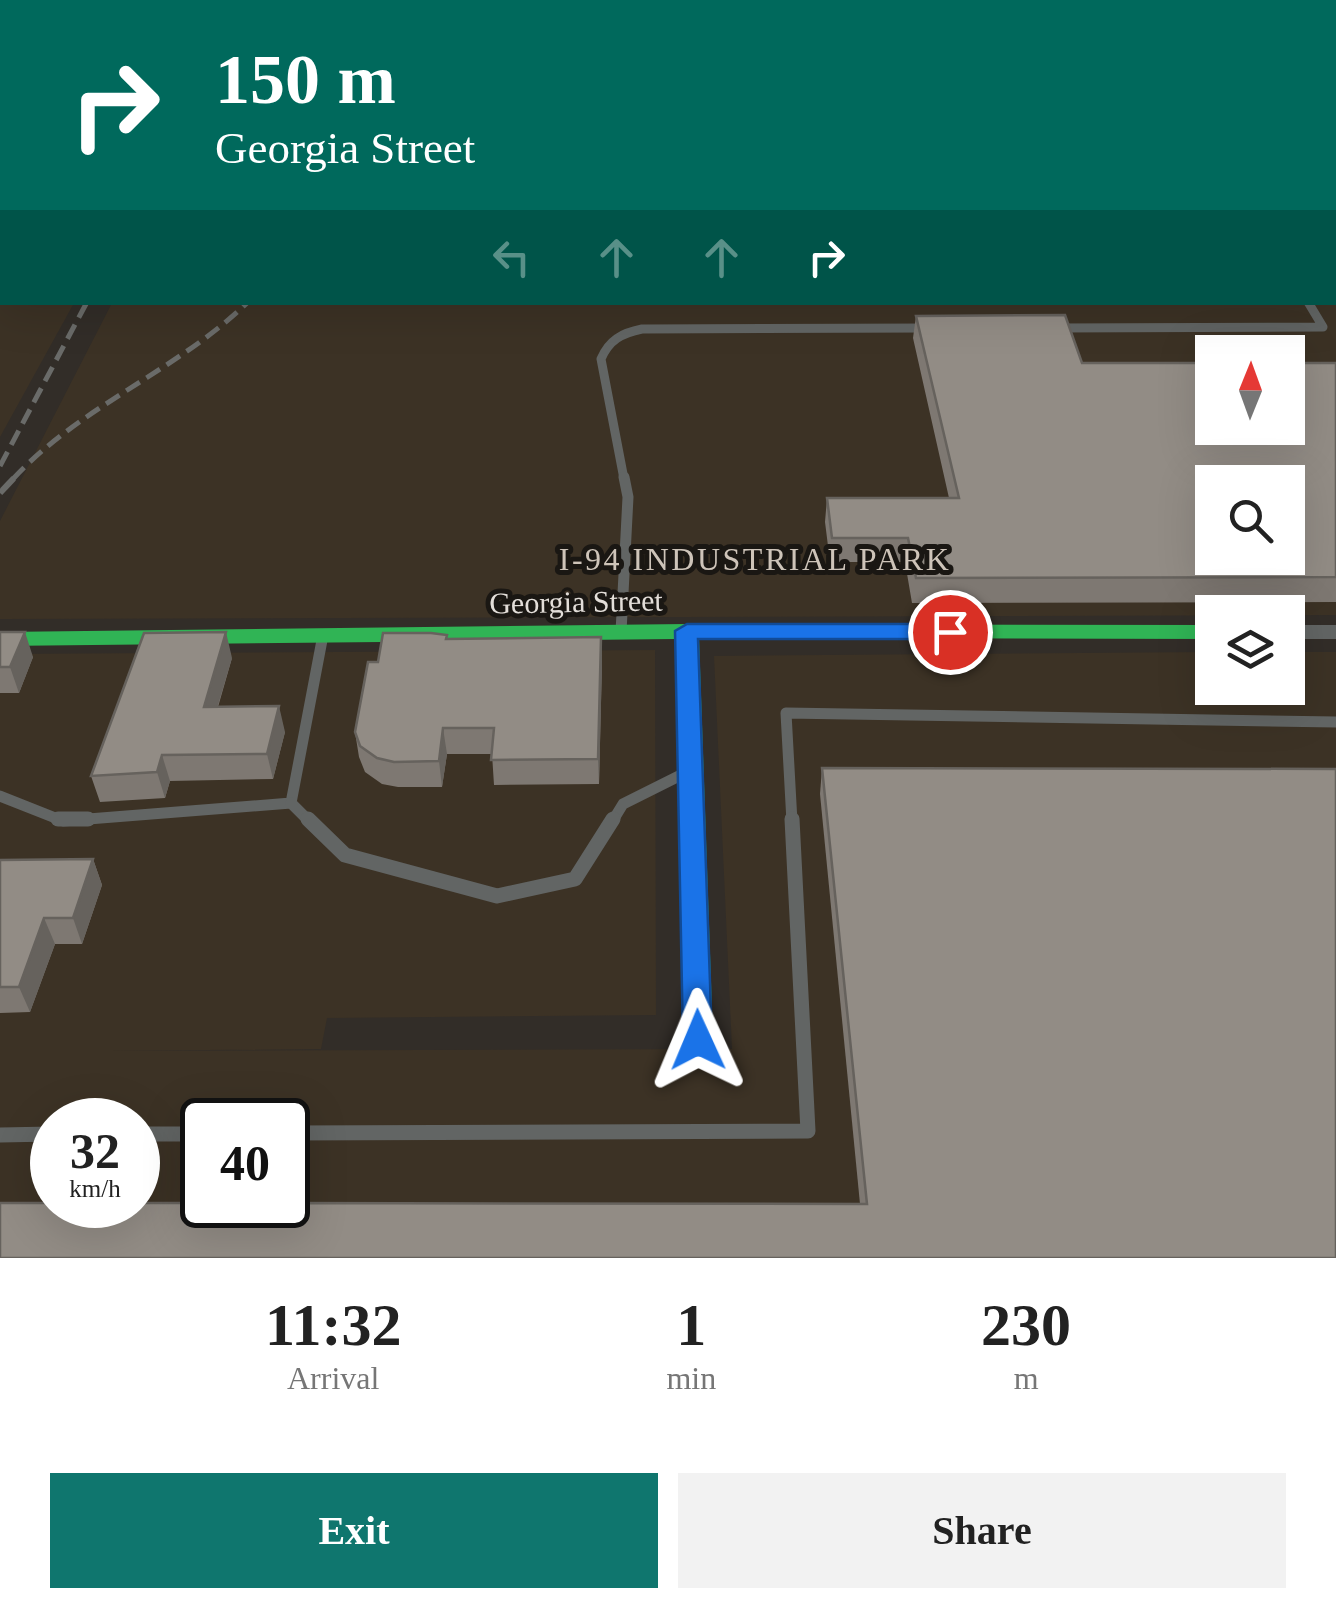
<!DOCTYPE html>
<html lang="en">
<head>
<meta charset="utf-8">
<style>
	body { margin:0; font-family:"Times New Roman",serif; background:#f2f2f2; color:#222; height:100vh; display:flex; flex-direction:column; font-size:38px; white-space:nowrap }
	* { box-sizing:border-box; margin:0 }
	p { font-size:32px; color:#767676 }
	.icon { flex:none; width:55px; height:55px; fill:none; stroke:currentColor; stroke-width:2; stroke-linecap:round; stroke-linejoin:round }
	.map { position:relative; height:1258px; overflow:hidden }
	.panel { display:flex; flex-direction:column; background:#fff; flex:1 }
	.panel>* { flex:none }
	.banner { position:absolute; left:0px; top:0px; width:1338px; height:305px; box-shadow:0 10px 40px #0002; background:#00695c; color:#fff; overflow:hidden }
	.needle { width:65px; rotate:1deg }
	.buttons { position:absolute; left:1195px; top:335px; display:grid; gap:20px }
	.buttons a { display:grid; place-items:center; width:110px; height:110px; border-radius:0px; background:#fff; box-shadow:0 10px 40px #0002; font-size:50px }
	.speed { position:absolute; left:30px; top:1098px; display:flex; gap:20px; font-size:50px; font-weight:700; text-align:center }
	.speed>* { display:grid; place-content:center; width:130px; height:130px; border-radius:50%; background:#fff; box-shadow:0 10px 40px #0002; line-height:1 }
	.speed small { font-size:25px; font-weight:400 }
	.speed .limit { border:5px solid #111; border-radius:15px; background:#fff; color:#111 }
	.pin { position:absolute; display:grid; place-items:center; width:85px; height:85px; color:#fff; margin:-42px; border:5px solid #fff; border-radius:50%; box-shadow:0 2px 10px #0007 }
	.me { position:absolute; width:110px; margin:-55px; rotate:359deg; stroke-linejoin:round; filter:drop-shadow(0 0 8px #0008) }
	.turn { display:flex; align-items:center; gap:35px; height:210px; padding:0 50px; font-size:45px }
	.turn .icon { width:130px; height:130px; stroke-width:2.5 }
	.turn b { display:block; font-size:70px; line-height:85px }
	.lanes { display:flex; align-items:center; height:95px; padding:0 50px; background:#0003; justify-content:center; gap:50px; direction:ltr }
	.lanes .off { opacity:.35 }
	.eta { display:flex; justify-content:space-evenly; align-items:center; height:170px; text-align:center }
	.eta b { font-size:60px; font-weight:600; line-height:70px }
	.cta { display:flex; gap:20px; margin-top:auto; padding:20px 50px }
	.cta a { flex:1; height:115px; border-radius:0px; background:#0f766e; color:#fff; font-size:40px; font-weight:600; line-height:115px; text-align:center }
	.cta a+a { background:#f2f2f2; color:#222 }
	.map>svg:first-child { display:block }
	.built { fill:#3c3225; fill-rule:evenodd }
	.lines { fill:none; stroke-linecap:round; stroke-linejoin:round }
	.lane-far2 { stroke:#626564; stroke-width:9 }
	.lane-far1 { stroke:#626564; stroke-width:11 }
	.lane { stroke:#626564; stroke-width:15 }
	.street { fill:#626564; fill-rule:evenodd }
	.fast { fill:#30b455; fill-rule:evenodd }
	.rail-far1 { stroke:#6a6b69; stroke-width:5; stroke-dasharray:16 8; stroke-linecap:butt }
	.rail { stroke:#6a6b69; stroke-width:6; stroke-dasharray:20 10; stroke-linecap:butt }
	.wall { fill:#7e7872 }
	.shaded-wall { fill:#66625d }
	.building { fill:#928c85; stroke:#66625d; stroke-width:2.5; fill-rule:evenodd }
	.route { fill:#1a73e8; stroke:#114b97; stroke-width:2.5 }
	.labels { text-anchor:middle; stroke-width:10; stroke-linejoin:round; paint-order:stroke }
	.street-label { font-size:30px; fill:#e3ded9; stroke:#1a1713 }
	.neighbourhood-label { font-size:32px; letter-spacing:2.5px; fill:#cec4b9; stroke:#1a1713 }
</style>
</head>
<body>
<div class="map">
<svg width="1336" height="1258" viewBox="0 0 1336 1258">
	<rect width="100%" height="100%" fill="#322d28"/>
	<g class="built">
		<path d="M1336 65V615L0 619V521L112 303 1335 302ZM1212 352H1288V428H1212ZM1212 482H1288V558H1212Z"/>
		<path d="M0 230 2 302 74 303 0 437Z"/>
		<path d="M655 650 656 1015 327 1018 321 1049 108 1051 732 1049 714 656 1212 652V688H1288V652H1336V1258H0V654ZM52 1120H138V1205H52ZM202 1120H288V1205H202Z"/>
	</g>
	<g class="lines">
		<g class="lane-far2">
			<path d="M1056 328 1323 327 1308 302"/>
			<path d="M624 479 601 359C609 340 622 333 642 329L927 328"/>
		</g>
		<g class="lane-far1">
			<path d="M621 632 628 497 624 477"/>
			<path d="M0 796 63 821 291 803 323 635"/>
			<path d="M291 803 310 822"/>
			<path d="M612 822 623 804 685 773"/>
			<path d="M792 822 786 713 1336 722"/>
		</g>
		<g class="lane">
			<path d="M58 819H88"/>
			<path d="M308 819 345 855 497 896 575 879 613 819"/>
			<path d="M288 1133 808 1131 792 819"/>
			<path d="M138 1134H202"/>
			<path d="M0 1135 52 1134"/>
		</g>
		<g class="street">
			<rect x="1335" y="52" width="1" height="8"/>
			<rect x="0" y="55" width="2" height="8"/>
			<rect x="1288" y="625" width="48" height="14"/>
		</g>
		<path class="fast" d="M687 624 1212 625V639L699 638 713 1039 708 1048 698 1051 688 1048 683 1039 676 639 0 646V632Z"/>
		<g class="rail-far1">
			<path d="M0 466 87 302"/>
			<path d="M13 479C80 406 177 371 248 302"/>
		</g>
		<path class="rail" d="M0 493 15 477"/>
	</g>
	<g class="wall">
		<path d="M0 0H204L203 2H2V32H0Z"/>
		<path d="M916 316 1082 363H1336V602L912 603 905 562H830L825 522 827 498H949L913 338Z"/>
		<path d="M0 632 33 657 19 693H0Z"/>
		<path d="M601 637 602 663 599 784 494 785 492 754H447L442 787H398L382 784 365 772 359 757 355 732 378 662 447 639Z"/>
		<path d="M232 658 218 707 285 732 273 779 170 781 165 798 100 802 91 776Z"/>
		<path d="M822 768 1336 1258 860 1204 820 794Z"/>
		<path d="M93 859 102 885 82 944H55L30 1012 0 1013V860Z"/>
	</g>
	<g class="shaded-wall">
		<path d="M185 0H204L203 2H183Z"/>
		<path d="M25 632 33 657 19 693 10 667Z"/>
		<path d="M226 632 232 658 210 732 204 707Z"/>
		<path d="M601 637 602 663 599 784 598 759Z"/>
		<path d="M279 706 285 732 273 779 267 754Z"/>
		<path d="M443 728 447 754 442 787 439 761Z"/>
		<path d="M162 755 170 781 165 798 157 772Z"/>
		<path d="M93 859 102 885 82 944 73 918Z"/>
		<path d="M44 918 55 944 30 1012 19 987Z"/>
	</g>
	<g class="building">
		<path d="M0 0H185L183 2H2V7H0Z"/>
		<path d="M408 0H1121L1123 2H407Z"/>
		<path d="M1065 315 1082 363H1212V428H1288V363H1336V577L916 578 908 538H832L827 498H959L916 316ZM1212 482H1288V558H1212Z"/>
		<path d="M0 632H25L10 667H0Z"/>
		<path d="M226 632 204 707 279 706 267 754 162 755 157 772 91 776 144 633Z"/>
		<path d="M383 633H431L447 635 446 639 601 637 598 759 491 760 494 728H443L439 761 394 762 377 758 360 746 355 732 368 662H378Z"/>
		<path d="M822 768 1336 769V1258H0V1203H52V1205H138V1203H202V1205H288V1203L867 1204Z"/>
		<path d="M93 859 73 918H44L19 987H0V860Z"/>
	</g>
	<path class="route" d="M687 624H950L961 632 950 639H698L712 1040 708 1048 698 1052 687 1048 683 1040 675 631Z"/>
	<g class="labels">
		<g class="street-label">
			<text transform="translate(576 602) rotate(-1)" y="10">Georgia Street</text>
		</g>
		<g class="neighbourhood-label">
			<text x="755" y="570">I-94 INDUSTRIAL PARK</text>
		</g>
	</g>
</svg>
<div class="buttons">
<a><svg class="needle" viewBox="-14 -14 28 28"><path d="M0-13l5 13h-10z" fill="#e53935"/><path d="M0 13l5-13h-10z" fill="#767676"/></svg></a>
<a><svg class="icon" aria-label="search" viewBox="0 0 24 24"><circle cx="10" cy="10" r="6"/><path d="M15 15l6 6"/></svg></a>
<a><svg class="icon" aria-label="layers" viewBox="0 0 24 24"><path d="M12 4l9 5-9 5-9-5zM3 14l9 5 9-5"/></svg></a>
</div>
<div class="speed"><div>32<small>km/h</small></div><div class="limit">40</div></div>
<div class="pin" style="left:950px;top:632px;background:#d93025"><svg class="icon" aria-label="arrive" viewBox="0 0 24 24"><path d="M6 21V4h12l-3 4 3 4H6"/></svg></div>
<svg class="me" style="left:698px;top:1040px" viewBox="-20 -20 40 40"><path d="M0-17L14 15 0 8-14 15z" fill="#1a73e8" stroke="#fff" stroke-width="4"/></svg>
<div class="banner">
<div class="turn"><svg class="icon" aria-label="right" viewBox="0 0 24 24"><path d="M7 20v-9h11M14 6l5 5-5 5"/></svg><div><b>150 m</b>Georgia Street</div></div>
<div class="lanes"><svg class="icon off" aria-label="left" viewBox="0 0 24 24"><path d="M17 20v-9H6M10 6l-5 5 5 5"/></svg><svg class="icon off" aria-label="ahead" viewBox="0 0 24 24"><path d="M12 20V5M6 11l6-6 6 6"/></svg><svg class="icon off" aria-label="ahead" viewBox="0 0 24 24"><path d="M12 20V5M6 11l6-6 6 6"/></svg><svg class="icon" aria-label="right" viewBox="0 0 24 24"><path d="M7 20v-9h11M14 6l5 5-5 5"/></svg></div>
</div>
</div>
<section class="panel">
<div class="eta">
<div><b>11:32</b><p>Arrival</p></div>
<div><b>1</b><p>min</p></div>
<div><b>230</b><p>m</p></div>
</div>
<div class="cta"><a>Exit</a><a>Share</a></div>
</section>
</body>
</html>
